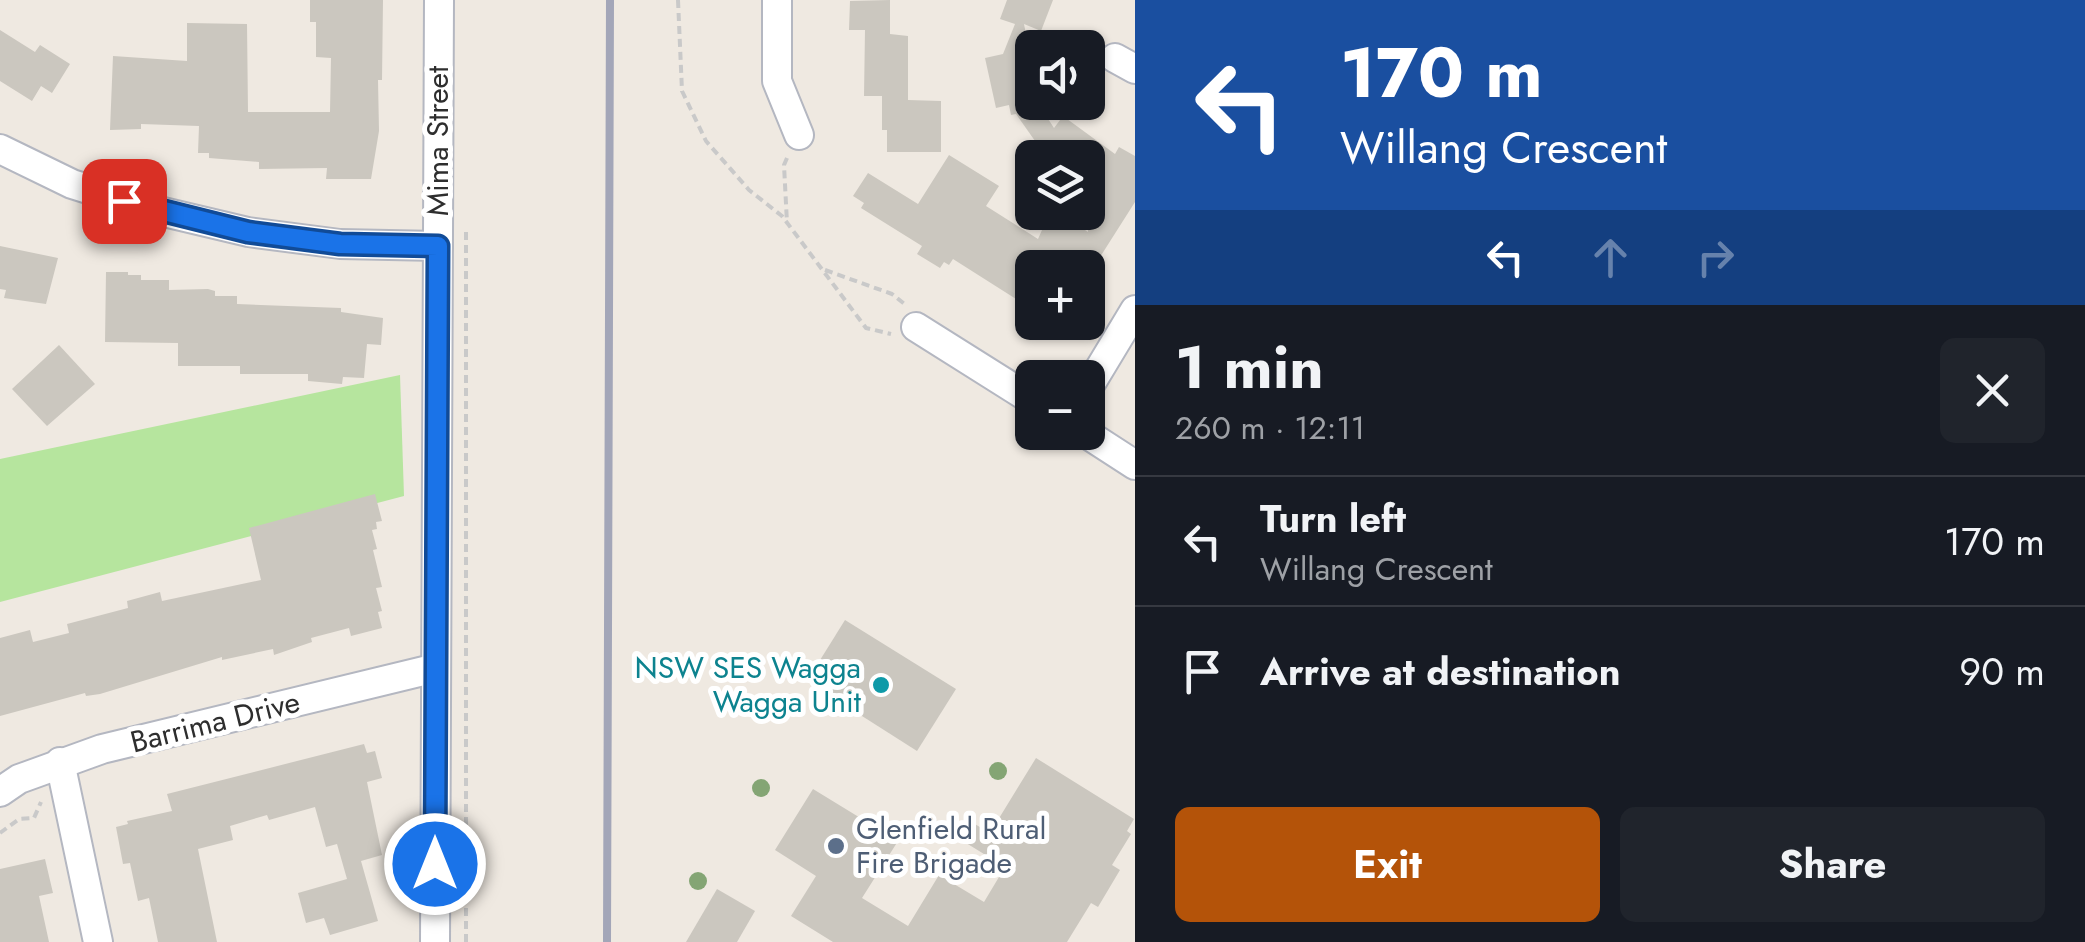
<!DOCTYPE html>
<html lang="en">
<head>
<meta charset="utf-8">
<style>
	body { margin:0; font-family:Jost,sans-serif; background:#20242c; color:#f1f3f6; height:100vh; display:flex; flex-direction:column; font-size:38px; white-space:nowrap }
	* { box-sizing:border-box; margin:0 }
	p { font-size:32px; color:#9ea1a6 }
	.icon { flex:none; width:55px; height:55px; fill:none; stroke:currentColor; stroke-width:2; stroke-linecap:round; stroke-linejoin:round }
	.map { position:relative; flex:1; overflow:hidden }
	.panel { display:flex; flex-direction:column; background:#171b24; width:950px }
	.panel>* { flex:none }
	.guide { background:#1a4fa0; color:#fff; overflow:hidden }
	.buttons { position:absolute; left:1015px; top:30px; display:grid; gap:20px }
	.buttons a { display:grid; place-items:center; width:90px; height:90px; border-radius:15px; background:#171b24; box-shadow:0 2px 8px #0004; font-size:50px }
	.pin { position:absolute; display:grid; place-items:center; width:85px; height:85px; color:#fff; margin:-42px; border-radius:20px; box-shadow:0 5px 15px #0006 }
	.me { position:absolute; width:110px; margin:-55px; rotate:0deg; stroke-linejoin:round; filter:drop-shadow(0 0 8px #0008) }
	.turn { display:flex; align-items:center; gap:35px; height:210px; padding:0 40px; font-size:45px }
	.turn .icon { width:130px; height:130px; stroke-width:2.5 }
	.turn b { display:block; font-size:70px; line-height:85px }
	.lanes { display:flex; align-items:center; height:95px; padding:0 40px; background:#0003; justify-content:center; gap:50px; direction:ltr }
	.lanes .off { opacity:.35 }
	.round { display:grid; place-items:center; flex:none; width:105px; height:105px; border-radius:15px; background:#20242c }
	.head { display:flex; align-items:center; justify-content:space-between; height:170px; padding:0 40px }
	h1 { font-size:60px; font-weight:700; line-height:75px }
	.button { display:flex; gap:20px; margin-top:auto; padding:20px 40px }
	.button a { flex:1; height:115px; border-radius:15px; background:#b45309; color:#fff; font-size:40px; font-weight:700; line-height:115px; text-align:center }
	.button a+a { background:#20242c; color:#f1f3f6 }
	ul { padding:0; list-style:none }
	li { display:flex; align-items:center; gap:30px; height:130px; padding:0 40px; border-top:2px solid #363941 }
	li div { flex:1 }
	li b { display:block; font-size:38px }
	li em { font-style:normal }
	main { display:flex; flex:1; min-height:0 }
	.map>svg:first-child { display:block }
	.green { fill:#b6e59e }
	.building { fill:#cbc7bf }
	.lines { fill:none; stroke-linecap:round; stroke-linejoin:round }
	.street-casing { stroke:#b4b7c1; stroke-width:32 }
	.path { stroke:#c9c9c9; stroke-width:4; stroke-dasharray:8 5; stroke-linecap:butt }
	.street { stroke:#fff; stroke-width:28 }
	.rail { stroke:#a3a6b8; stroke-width:8 }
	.tree { fill:#84a574 }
	.route-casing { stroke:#114b97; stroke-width:25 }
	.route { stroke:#1a73e8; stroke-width:18 }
	.culture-dot { fill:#0f9aa8; stroke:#fff; stroke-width:4 }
	.service-dot { fill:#5c6f8a; stroke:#fff; stroke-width:4 }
	.labels { text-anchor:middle; stroke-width:10; stroke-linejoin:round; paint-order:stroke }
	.street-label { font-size:30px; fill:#2e2e2e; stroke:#fff }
	.culture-label { font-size:30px; fill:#0d838f; stroke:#fff; text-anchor:end }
	.service-label { font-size:30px; fill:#4e5e75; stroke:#fff; text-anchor:start }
</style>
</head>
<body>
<main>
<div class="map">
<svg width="1135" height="942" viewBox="0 0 1135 942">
	<rect width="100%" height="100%" fill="#efe9e1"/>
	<path class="green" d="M400 375 404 496 0 602V459Z"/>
	<g class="building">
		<path d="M310 0H383L382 80H378L379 131 371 179H326L327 168 259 169V162L209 158V153H198L199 126 141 124V129L110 130 113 56 187 61V23L247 24 248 112H330L331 58 316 57V22H310Z"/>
		<path d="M890 0V34L908 36V100L941 101V152H887V130H882V96H864L865 30H849L850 1Z"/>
		<path d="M1007 0H1053L1041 31 1024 24 1032 65V102H1037L1054 128 1063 116 1115 154 1119 147 1135 156V202L1088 276V268H1032V309L953 259 949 265 944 262 940 268 917 254 922 246 861 208 864 203 853 196 868 173 918 204 949 155 999 186 986 206 1038 239 1050 212H1058L1088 232V158H1033L1040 148 1016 114 1011 115 1009 105 996 108 985 58 1003 54 1015 24 1000 19Z"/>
		<path d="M0 30 35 52 40 45 70 64 52 93 41 86 32 101 0 81Z"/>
		<path d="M0 246 58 258 46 304 4 298 6 290 0 289Z"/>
		<path d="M106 272H128V275H141V280H169V290L208 289 215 291V296H237V304L341 308V312L383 318 381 345 367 344 364 378 343 377 342 384 308 381V374H240V366H178V343L105 342Z"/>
		<path d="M59 345 95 384 47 426 12 389Z"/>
		<path d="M375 494 382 521 376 522 377 529 372 530 377 549 373 550 382 587 376 588 382 611 378 612 382 628 351 636 349 628 311 638 312 642 274 655 273 649 222 660V657L100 694 86 696 85 693 0 716V638L30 630 33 642 69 633 67 624 128 608 127 601 160 592 162 601 261 580 249 528Z"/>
		<path d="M845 620 956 689 917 751 807 681Z"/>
		<path d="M364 744 367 753 375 751 382 778 367 782 382 855 361 861 378 921 330 935 324 918 306 923 298 893 347 879 337 844 326 847 315 807 269 820 267 815 230 826 233 840 198 849 217 942H158L149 898 138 901 130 863 123 864 116 827 128 824 127 821 172 811 167 794Z"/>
		<path d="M1036 758 1134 819 1127 831 1131 834 1112 865 1120 870 1098 907 1091 903 1067 942H833L791 916 816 876 775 850 813 789 898 841 862 898 908 926 939 875 984 902 1005 867 958 838 968 820 990 833Z"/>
		<path d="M45 859 53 893 39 896 49 942H0V869Z"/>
		<path d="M717 889 755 911 737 942H686Z"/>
	</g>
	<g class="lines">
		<defs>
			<g id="street">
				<path d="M777 0V81L799 135"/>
				<path d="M1115 58 1135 69"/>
				<path d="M0 149 72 184 151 209 248 232 340 244 438 246"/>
				<path d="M916 327 1032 400"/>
				<path d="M1088 388 1135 310"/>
				<path d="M1084 432 1135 465"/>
				<path d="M60 762 98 942"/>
				<path d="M0 792 19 779 102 749 436 668"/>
				<path d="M435 942 439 0"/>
			</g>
		</defs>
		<use href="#street" class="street-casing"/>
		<g class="path">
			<path d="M678 0 682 91 706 141 749 190 782 216 866 328 891 334"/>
			<path d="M787 158 784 165 787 223"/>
			<path d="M825 270 892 294 907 306"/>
			<path d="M0 833 19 819 34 818 41 802"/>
			<path d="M466 942V232"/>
		</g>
		<use href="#street" class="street"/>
		<path class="rail" d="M607 942 610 0"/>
	</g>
	<g class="tree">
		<circle cx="998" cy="771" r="9"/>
		<circle cx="761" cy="788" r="9"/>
		<circle cx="698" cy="881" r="9"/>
	</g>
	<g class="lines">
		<defs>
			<path id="route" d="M124 201 248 232 340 244 438 246 435 864"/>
		</defs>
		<use href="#route" class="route-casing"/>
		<use href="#route" class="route"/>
	</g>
	<circle class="culture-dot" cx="881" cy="685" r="10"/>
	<circle class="service-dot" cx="836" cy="846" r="10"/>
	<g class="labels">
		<g class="street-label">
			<text transform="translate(438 141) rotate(-90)" y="10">Mima Street</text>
			<text transform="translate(215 722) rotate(-14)" y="10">Barrima Drive</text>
		</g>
		<g class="culture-label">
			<text x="861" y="678">NSW SES Wagga<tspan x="861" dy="34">Wagga Unit</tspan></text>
		</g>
		<g class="service-label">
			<text x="856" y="839">Glenfield Rural<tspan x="856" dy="34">Fire Brigade</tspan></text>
		</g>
	</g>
</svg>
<div class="buttons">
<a><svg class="icon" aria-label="sound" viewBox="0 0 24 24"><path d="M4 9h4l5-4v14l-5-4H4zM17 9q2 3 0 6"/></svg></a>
<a><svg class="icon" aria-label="layers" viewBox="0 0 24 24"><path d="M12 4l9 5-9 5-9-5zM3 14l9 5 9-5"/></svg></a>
<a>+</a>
<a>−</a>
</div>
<div class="pin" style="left:124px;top:201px;background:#d93025"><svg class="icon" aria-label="arrive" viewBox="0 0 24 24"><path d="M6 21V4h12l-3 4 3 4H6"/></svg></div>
<svg class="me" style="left:435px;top:864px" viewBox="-20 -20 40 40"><circle r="17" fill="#1a73e8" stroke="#fff" stroke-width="3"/><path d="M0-11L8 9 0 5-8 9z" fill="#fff"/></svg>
</div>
<section class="panel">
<div class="guide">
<div class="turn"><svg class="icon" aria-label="left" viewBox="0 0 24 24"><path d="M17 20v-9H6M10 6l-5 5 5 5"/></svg><div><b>170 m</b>Willang Crescent</div></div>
<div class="lanes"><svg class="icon" aria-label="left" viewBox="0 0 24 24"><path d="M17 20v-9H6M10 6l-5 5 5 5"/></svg><svg class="icon off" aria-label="ahead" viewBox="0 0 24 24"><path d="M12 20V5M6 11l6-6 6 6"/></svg><svg class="icon off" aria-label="right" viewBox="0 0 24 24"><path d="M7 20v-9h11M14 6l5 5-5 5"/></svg></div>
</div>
<div class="head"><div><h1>1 min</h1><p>260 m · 12:11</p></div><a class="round"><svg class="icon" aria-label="close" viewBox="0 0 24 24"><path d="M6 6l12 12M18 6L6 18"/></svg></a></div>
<ul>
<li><svg class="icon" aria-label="left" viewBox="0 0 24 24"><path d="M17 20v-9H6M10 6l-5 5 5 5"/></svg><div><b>Turn left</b><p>Willang Crescent</p></div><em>170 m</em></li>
<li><svg class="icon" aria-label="arrive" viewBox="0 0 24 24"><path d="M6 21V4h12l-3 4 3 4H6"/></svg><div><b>Arrive at destination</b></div><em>90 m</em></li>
</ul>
<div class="button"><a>Exit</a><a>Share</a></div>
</section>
</main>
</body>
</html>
